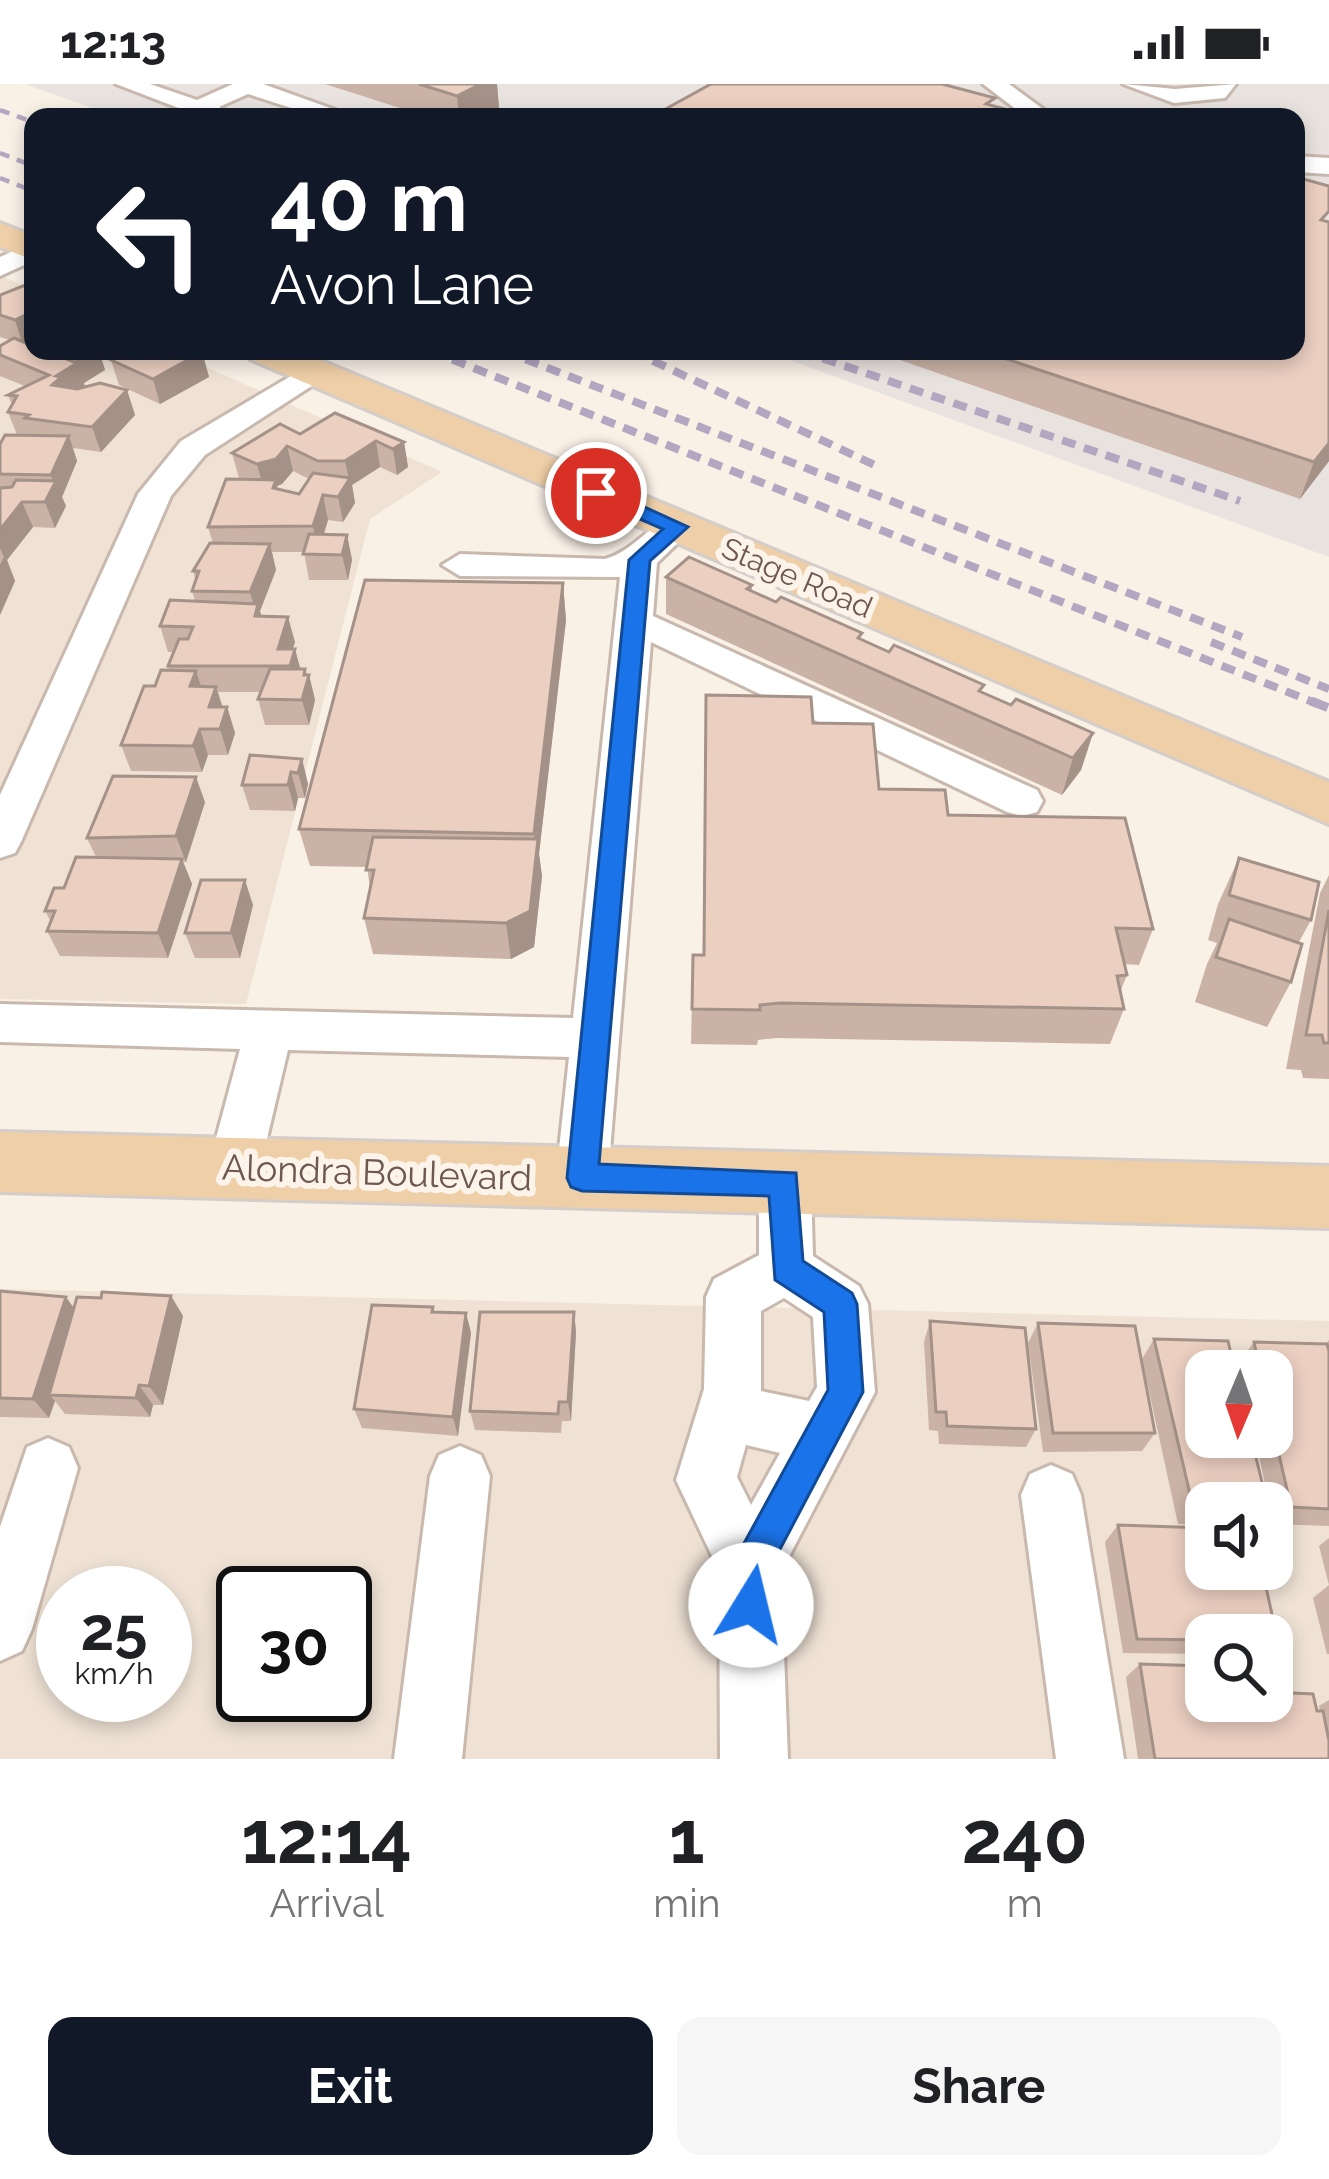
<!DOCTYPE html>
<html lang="en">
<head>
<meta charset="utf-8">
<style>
	body { margin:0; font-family:Raleway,sans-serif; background:#f6f6f6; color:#202124; height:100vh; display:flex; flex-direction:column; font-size:45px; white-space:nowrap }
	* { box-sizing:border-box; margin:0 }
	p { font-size:39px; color:#757577 }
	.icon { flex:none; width:66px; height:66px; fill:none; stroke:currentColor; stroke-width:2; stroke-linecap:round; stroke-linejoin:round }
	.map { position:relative; height:1675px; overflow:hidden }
	.sheet { display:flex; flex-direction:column; background:#fff; flex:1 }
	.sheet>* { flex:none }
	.banner { position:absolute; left:24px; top:24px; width:1281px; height:252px; border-radius:24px; box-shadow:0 6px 18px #0003; background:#111827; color:#fff; overflow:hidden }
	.needle { width:78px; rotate:182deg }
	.buttons { position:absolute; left:1185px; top:1266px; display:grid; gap:24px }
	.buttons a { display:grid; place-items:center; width:108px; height:108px; border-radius:24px; background:#fff; box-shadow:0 6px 18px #0003; font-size:60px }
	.speed { position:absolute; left:36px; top:1482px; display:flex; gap:24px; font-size:60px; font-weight:700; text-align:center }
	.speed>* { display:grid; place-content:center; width:156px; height:156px; border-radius:50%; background:#fff; box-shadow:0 6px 18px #0003; line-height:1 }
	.speed small { font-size:30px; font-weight:400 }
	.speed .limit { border:6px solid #111; border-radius:18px; background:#fff; color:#111 }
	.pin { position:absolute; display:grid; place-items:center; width:102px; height:102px; color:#fff; margin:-51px; border:6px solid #fff; border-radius:50%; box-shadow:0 3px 12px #0007 }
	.me { position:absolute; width:132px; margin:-66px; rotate:9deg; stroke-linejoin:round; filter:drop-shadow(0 0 9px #0008) }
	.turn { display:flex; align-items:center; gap:42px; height:252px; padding:0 48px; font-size:54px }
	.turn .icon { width:156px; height:156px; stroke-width:2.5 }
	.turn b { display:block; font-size:84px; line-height:102px }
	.eta { display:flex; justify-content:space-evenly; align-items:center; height:204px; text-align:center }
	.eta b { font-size:72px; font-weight:700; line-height:84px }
	.cta { display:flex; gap:24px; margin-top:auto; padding:24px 48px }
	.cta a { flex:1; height:138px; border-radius:24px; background:#111827; color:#fff; font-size:48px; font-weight:700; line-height:138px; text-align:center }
	.cta a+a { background:#f6f6f6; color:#202124 }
	.status { display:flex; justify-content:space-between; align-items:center; height:84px; padding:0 60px; background:#fff; direction:ltr }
	.status svg { height:33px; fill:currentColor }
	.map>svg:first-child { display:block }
	.residential { fill:#efe2d5; fill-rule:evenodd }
	.industrial { fill:#e9e3df }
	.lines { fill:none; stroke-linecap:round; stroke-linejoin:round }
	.minor-casing { stroke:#c8b8ad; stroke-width:6 }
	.major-casing { stroke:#d4cdca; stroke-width:6 }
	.minor { fill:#fff; fill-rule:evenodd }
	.major { fill:#efcfa7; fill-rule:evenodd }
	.rail-far2 { stroke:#b2a6c1; stroke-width:4.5; stroke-dasharray:10 8; stroke-linecap:butt }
	.rail-far1 { stroke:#b2a6c1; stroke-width:8; stroke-dasharray:14 9; stroke-linecap:butt }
	.rail { stroke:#b2a6c1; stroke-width:9; stroke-dasharray:18 12; stroke-linecap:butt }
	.wall { fill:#cab2a6; fill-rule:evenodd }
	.shaded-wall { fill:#a49187 }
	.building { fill:#ebcfc1; stroke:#a49187; stroke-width:3 }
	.route { fill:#1a73e8; stroke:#114b97; stroke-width:3 }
	.labels { text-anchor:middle; stroke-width:12; stroke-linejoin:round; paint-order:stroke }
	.far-street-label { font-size:30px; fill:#6e574e; stroke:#fcf4eb }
	.street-label { font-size:36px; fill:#6e574e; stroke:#fcf4eb }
</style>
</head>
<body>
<div class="status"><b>12:13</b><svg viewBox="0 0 49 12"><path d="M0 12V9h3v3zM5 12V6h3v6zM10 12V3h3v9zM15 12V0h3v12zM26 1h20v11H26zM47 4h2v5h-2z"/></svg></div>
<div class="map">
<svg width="1329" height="1675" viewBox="0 0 1329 1675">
	<rect width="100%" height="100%" fill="#f9f0e6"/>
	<g class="residential">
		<path d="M0 191 33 206V267H170L442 388 370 435 246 920 0 915Z"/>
		<path d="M0 1205 1329 1237V1675H0ZM1206 1287H1272V1353H1206ZM1206 1419H1272V1485H1206ZM63 1509H165V1611H63ZM243 1509H345V1611H243ZM1206 1551H1272V1617H1206Z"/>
	</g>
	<path class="industrial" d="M25 0H1329V473L765 267H1296V33H117Z"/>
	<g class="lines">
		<defs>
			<g id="minor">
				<path d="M116 0H150L197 16 233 0H263L355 33H319L248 10 219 23 237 33H202Z"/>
				<path d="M983 0H1009L1054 33H1026Z"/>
				<path d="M1123 0 1175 5 1236 0 1225 14 1174 19Z"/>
				<path d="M1296 72 1329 74V90L1296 88Z"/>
				<path d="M33 158V177L0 192V173Z"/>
				<path d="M313 279 328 288 324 294 205 371 171 412 21 758 15 769 0 774V711L138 410 181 357Z"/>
				<path d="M677 433 694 443 657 479 653 532 1037 706 1043 717 1037 728 1022 732 1007 728 651 558 608 1093 600 1109 582 1116 564 1109 556 1093 569 973 288 966 260 1084 252 1100 234 1107 216 1100 208 1084 240 965 0 958V920L573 934 620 493 460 492 442 481 460 470 605 475C634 467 649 439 677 433Z"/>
				<path d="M785 1076 803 1083 811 1099 813 1172 859 1202 868 1220 875 1308 781 1488 788 1675H720L719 1487 676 1396 704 1305 706 1213 714 1195 759 1171V1099L767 1083ZM784 1214 813 1233 817 1303 809 1317 761 1307V1227ZM746 1361 780 1369 751 1421 737 1393Z"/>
				<path d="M48 1354 69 1363 78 1384 32 1545 22 1567 0 1577V1443L27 1363Z"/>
				<path d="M460 1362 481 1371 490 1392 462 1675H394L430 1392 439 1371Z"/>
				<path d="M1051 1381 1072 1390 1081 1411 1124 1675H1056L1021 1411 1030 1390Z"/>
			</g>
			<g id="major">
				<path d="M0 139 33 152V176L0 163Z"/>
				<path d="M244 267H298L1329 698V740L250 275Z"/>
				<path d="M0 1048 1329 1082V1144L0 1108Z"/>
			</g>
		</defs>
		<use href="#minor" class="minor-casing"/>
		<use href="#major" class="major-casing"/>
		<use href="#minor" class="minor"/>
		<use href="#major" class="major"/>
		<g class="rail-far2">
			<path d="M0 26 33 38"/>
			<path d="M0 69 33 82"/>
			<path d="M0 94 33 107"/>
			<path d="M431 267 437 269"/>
			<path d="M504 267 510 269"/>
			<path d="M632 267 637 269"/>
			<path d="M801 267 808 269"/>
		</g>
		<g class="rail-far1">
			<path d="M431 267 1318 620"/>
			<path d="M504 267 1242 553"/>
			<path d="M632 267 881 384"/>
			<path d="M801 267 1240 417"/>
			<path d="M1211 558 1329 605"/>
		</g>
		<path class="rail" d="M1311 617 1329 624"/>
	</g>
	<g class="wall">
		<path d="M325 0H497L499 24 481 33H428Z"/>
		<path d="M33 198V255L26 259 53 270 52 267H99L105 286 84 299 85 303 127 306 135 331 101 368 73 364 77 377 62 413 66 422 55 444 33 443 7 476 15 497 0 531V360L17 351 8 328 12 321 8 311 25 302 0 292V262L10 256 0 253V211Z"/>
		<path d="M874 267H1296L1329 377 1300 415Z"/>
		<path d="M202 268 209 293 160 320 119 301 111 276Z"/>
		<path d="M300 350 404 358 408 383 397 391 380 383 352 401 355 419 343 438 328 436 324 450 347 451 352 476 348 496H309L304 468H272L276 486 260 527 261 532 295 558 293 565H295L300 585H305L307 591H309L315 616 309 641H265L258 615 261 608H218L223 623H227L235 649 228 671H208L202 688 131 687 121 661 155 602 169 586 168 582 173 568H168L160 542 195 517 192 507 196 497 193 487 213 459 208 443 242 396 239 394 232 369ZM293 387 309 395 299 410 278 406 277 402 282 400Z"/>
		<path d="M666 493 752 501V508L982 608 1011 621 1093 649 1081 686 1062 711 666 530Z"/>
		<path d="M563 499 566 536 539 770 542 792 534 863 511 875 373 870 364 834 370 804 367 783 310 782 299 745Z"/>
		<path d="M813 639 879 705 948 731 1153 845 1139 881 1124 880 1127 891 1120 908 1124 925 1110 960 777 954 758 956 757 961 691 960 693 871H703L705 648Z"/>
		<path d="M302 675 308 700 305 714H298L295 727 250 726 242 701Z"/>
		<path d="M205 718 186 778H183L192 800 168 874 60 872 47 847 51 838 45 827 64 804 96 773 87 754Z"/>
		<path d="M1239 774 1311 836 1299 858 1291 898 1267 943 1195 918 1207 880 1217 859 1208 856 1218 820Z"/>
		<path d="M1329 791V995L1303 994 1301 986 1286 985 1320 809Z"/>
		<path d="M253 821 240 874H195L185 849Z"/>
		<path d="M0 1207 74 1224 101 1214 171 1212 183 1232 163 1321H153L150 1333 65 1330 55 1317 49 1334 0 1333Z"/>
		<path d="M433 1223 434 1228 466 1229 471 1249 458 1352 362 1344 354 1325Z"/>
		<path d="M574 1228 576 1248 571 1337H562L561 1349 475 1346 470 1327Z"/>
		<path d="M930 1237 1036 1345 1026 1363 939 1360 938 1347 929 1346 924 1258Z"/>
		<path d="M1038 1239 1155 1349 1142 1367 1043 1368 1028 1259Z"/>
		<path d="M1154 1255 1206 1419V1441L1178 1440 1142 1275Z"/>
		<path d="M1329 1256V1442L1273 1440 1272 1419H1269L1255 1353H1272V1287H1240L1239 1278 1254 1258 1326 1260Z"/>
		<path d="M1118 1441 1246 1499 1278 1557 1272 1561V1551H1206V1570L1123 1569 1105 1458Z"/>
		<path d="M1329 1454V1570H1327L1313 1514 1329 1501 1319 1462Z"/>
		<path d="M1140 1580 1317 1627H1320L1319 1622 1329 1616V1675H1138L1126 1593Z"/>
	</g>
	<g class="shaded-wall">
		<path d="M481 0H497L499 24 481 33H459L457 12Z"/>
		<path d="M33 227V255L23 261 15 236Z"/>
		<path d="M87 267H99L105 286 84 299 85 304 68 314 52 301 56 292 77 279 75 274Z"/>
		<path d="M202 268 209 293 160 320 153 295Z"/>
		<path d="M127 306 135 331 101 368 92 343Z"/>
		<path d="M69 352 77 377 62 413 66 422 55 444 45 418 54 400 51 391Z"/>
		<path d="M376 357 380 383 352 401 355 419 343 438 338 413 349 396 345 377Z"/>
		<path d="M404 358 408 383 397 391 393 365Z"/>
		<path d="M1329 359V377L1300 415 1314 378Z"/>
		<path d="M287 362 293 387 282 400 277 402 282 422 264 406 257 380Z"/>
		<path d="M323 411 328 436 318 468 313 442Z"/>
		<path d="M22 418 33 443 7 476 15 497 0 531V481L4 473 0 464V446Z"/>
		<path d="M347 451 352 476 348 496 342 471Z"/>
		<path d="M270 460 276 486 260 527 265 546 255 532 256 528 250 508Z"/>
		<path d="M563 499 566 536 539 770 542 792 534 863 511 875 506 839 536 771 534 750Z"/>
		<path d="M288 533 295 558 287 582 278 565Z"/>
		<path d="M295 565 302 591 296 608 290 582Z"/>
		<path d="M305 585 308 595 309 591 315 616 309 641 302 616Z"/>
		<path d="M196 587 204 612 190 602Z"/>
		<path d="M216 603 224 629 209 623Z"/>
		<path d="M227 623 235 649 228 671 220 645Z"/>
		<path d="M200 645 208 671 202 688 193 662Z"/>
		<path d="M1093 649 1081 686 1062 711 1073 674Z"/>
		<path d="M302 675 308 700 305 714 298 689Z"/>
		<path d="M291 688 298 714 295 727 288 701Z"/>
		<path d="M196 693 205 718 186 778 176 752Z"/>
		<path d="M182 775 192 800 168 874 158 849Z"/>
		<path d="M245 796 253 821 240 874 231 849Z"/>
		<path d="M171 1212 183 1232 163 1321 149 1302Z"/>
		<path d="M66 1213 81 1234 49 1311 55 1317 49 1334 33 1315Z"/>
		<path d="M574 1228 576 1248 571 1337 568 1318Z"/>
		<path d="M466 1229 471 1249 458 1352 453 1333Z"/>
		<path d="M139 1301 153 1321 150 1333 136 1314Z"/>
	</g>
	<g class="building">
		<path d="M419 0H481L457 12Z"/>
		<path d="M711 0H942L995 14 986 20 1035 33H651Z"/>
		<path d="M1296 93 1329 102V127L1321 136 1329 138V359L1314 378 983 267H1296Z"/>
		<path d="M33 198V227L15 236 0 231V211Z"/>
		<path d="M14 254 33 262V267H46L77 279 56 292 61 293 52 301 77 305 100 299 127 306 92 343 25 334 29 331 8 328 17 312 8 311 49 291 0 271V262Z"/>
		<path d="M57 267H87L75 274Z"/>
		<path d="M128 267H199L202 268 153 295 111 276Z"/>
		<path d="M335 329 404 358 393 365 376 357 345 377H318L287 362 276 375 257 380 232 369 280 340 300 350Z"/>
		<path d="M5 351 69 352 51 391 0 390V360Z"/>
		<path d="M313 389 350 394 338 413 323 411 313 442 208 443 226 395 276 396 273 404 299 410Z"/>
		<path d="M16 396 56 397 45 418H22L0 446V404L12 403Z"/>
		<path d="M309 450 347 451 342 471 303 470Z"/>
		<path d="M210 459 270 460 250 508 192 507 199 487H193Z"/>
		<path d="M689 473 752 501 747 505 776 518 781 513 862 549 858 554 889 568 894 561 984 601 979 607 1011 621 1016 615 1093 649 1073 674 666 493Z"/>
		<path d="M365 496 563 499 534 750 299 745Z"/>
		<path d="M170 516 258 520 255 532 288 533 278 565H295L290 582H168L179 555H188L193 543 160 542Z"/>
		<path d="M270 585H305L304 591H309L302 616 258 615Z"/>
		<path d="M161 586 196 587 190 602 216 603 209 623H227L220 645H200L193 662 121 661 144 602H155Z"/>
		<path d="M706 611 811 613 813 639 873 640 879 705 945 706 948 731 1125 734 1153 845 1116 844 1127 891 1117 892 1124 925 780 919 760 921V926L692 925 693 871H704Z"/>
		<path d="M250 671 302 675 298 689 291 688 288 701H242Z"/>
		<path d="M113 692 196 693 176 752 87 754Z"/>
		<path d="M373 753 538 755 530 827 506 839 364 834 374 786H366Z"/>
		<path d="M76 773 182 775 158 849 47 847 55 827H45L54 804H64Z"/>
		<path d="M1239 774 1319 798 1311 836 1229 811Z"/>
		<path d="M201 796H245L231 849H185Z"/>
		<path d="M1329 826V959H1324L1322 951H1306Z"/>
		<path d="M1229 835 1302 860 1291 898 1216 873Z"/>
		<path d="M0 1207 66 1213 33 1315 0 1314Z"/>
		<path d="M102 1208 171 1212 149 1302 139 1301 136 1314 49 1311 77 1213 101 1214Z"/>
		<path d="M372 1221 433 1223 432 1228 466 1229 453 1333 354 1325Z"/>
		<path d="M480 1228H574L568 1318H559L558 1330 470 1327Z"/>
		<path d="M930 1237 1025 1244 1036 1345 947 1342 946 1328H936Z"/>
		<path d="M1038 1239 1135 1242 1155 1349H1053Z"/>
		<path d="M1154 1255 1228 1257 1235 1287H1206V1353H1251L1267 1419H1206V1424L1193 1423Z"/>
		<path d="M1254 1258 1327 1260 1329 1267V1425L1291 1423 1272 1340V1287H1260Z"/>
		<path d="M1118 1441 1206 1444V1485H1243L1246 1499H1265L1278 1557H1272V1551H1206V1556L1137 1555Z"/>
		<path d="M1140 1580 1206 1582V1617H1272V1608L1313 1610 1317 1627H1323L1329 1657V1675H1155Z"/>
	</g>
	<path class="route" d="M589 404H603L688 443 650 477 599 1080 796 1089 803 1177 852 1209 857 1220 863 1308 769 1486 770 1521 764 1535 751 1540 737 1535 731 1483 828 1306 824 1228 775 1196 769 1112 582 1107 571 1103 567 1094 629 476 663 445 589 413Z"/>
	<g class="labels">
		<g class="far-street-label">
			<text transform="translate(797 494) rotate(23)" y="10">Stage Road</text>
		</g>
		<g class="street-label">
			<text transform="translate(377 1088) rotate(2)" y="13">Alondra Boulevard</text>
		</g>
	</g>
</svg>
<div class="buttons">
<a><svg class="needle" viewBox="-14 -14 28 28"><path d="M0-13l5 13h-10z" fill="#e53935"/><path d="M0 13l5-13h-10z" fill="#757577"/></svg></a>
<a><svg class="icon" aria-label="sound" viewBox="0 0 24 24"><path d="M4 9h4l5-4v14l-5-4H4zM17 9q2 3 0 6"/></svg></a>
<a><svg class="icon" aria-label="search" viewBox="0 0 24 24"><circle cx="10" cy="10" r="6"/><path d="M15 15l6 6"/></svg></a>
</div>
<div class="speed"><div>25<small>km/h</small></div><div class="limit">30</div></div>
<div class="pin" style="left:596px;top:409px;background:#d93025"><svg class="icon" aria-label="arrive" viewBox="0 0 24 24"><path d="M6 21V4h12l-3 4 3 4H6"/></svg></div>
<svg class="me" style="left:751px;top:1521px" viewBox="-20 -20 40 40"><circle r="19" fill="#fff"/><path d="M0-13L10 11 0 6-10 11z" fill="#1a73e8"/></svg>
<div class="banner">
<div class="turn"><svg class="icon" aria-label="left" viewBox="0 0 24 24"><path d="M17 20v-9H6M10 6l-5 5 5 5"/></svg><div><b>40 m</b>Avon Lane</div></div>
</div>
</div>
<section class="sheet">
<div class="eta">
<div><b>12:14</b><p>Arrival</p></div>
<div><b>1</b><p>min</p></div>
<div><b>240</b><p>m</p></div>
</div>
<div class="cta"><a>Exit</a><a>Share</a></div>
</section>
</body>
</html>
